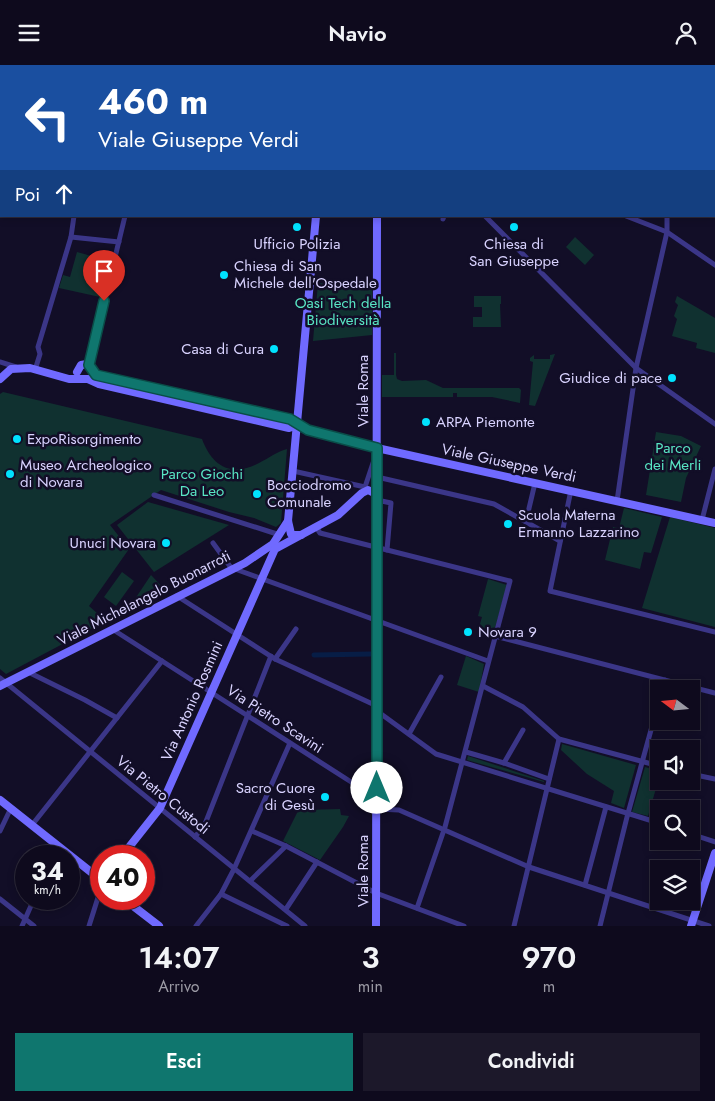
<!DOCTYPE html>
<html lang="it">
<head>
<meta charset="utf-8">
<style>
	body { margin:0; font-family:Jost,sans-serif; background:#1c182a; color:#f1f3f6; height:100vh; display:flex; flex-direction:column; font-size:19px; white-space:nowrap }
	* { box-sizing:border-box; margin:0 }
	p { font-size:16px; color:#9b9aa4 }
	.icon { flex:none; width:28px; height:28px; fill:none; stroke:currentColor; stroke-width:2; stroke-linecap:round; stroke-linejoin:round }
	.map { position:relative; height:861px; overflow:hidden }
	.drawer { display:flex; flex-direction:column; background:#0e0a1d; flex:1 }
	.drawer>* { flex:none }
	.hud { position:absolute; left:0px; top:0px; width:715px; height:152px; box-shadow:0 2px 8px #0003,0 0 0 1px #2e2b3b; background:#1a4fa0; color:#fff; overflow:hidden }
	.needle { width:32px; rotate:286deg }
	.tools { position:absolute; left:650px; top:615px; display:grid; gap:10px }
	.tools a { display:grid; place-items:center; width:50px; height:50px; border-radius:0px; background:#0e0a1d; box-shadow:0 2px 8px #0003,0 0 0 1px #2e2b3b; font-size:25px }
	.speed { position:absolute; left:15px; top:780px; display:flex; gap:10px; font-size:25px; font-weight:700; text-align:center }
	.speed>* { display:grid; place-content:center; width:65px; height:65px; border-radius:50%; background:#0e0a1d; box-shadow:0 2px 8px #0003,0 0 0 1px #2e2b3b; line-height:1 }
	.speed small { font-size:12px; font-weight:400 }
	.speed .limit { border:8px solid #d22; background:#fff; color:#111 }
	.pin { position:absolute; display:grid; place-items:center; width:42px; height:42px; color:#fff; margin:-51px -21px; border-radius:50% 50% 50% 0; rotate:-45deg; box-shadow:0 0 5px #0007 }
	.pin .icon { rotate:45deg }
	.me { position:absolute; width:55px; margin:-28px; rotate:0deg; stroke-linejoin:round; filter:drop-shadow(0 0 4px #0008) }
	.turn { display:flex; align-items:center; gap:18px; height:105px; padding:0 15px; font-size:22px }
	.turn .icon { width:65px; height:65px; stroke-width:2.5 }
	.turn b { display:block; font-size:35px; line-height:42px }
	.then { display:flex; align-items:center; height:48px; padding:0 15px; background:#0003; gap:10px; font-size:19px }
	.eta { display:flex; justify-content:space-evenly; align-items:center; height:85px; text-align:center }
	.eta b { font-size:30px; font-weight:600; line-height:35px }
	.primary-button { display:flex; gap:10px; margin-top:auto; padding:10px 15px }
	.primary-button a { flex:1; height:58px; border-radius:0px; background:#0f766e; color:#fff; font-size:20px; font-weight:600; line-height:58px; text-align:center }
	.primary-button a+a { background:#1c182a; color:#f1f3f6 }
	header { display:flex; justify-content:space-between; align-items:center; height:65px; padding:0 15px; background:#0e0a1d; font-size:22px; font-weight:600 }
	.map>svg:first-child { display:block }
	.green { fill:#103130 }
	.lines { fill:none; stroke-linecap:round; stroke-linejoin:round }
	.canal { stroke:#071d46; stroke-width:5 }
	.street { stroke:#3b3688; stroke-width:5 }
	.secondary { stroke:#706aff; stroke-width:8 }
	.route-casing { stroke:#0a4d48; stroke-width:12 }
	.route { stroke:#0f766e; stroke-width:9 }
	.poi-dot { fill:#00e2fe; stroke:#120e27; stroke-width:2 }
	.labels { text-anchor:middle; stroke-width:5; stroke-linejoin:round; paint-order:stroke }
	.poi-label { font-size:15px; fill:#d9d3ff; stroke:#120e27; text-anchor:start }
	.park-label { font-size:15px; fill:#59e6c4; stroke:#120e27 }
	.street-label { font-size:15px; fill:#d9d3ff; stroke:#120e27 }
</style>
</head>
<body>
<header><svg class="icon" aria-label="menu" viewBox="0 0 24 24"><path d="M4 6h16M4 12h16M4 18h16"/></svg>Navio<svg class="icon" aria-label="person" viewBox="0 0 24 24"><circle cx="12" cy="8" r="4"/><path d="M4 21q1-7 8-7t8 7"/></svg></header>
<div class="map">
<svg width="715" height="861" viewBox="0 0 715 861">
	<rect width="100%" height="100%" fill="#120e27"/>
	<g class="green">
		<path d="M575 172 594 190 585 200 566 182Z"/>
		<path d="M77 187 95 192 90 213 103 217 100 232 59 223 63 210 70 212Z"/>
		<path d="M318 218 372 222V270L313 276Z"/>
		<path d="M474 231H501V239H500L501 262H473V252H482V242H474Z"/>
		<path d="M677 231 715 253V288L696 283 697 278 672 271 677 254 674 251 678 240 675 237Z"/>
		<path d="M394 288H396V310L397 314 402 316 426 315 443 323H519L521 325 520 338 492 332H457V328H453V332H382V310H394Z"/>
		<path d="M555 289 535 341 529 340 533 297 530 296V293L534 290V294H550V290Z"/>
		<path d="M3 327 202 374C212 401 231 413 259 398 269 393 276 387 287 384L281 458 276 462 254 453 229 447 161 425 110 460 129 484 89 541 106 556 6 609 0 604V329Z"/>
		<path d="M656 367 681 371 701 381 686 413 681 437 646 430Z"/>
		<path d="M148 437 229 460 154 507 117 460Z"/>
		<path d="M624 443 662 452 651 488 644 487 640 504 605 495 613 462 619 463Z"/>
		<path d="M670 452 715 463V562L642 543Z"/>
		<path d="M122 507 134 516 116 541 104 532Z"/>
		<path d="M151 510 166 526 127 546Z"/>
		<path d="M488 514 507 520 493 570 478 566 482 552 478 551Z"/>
		<path d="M466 591 484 599 479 627 457 620Z"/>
		<path d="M562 679 636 700 624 743 611 738 614 726 587 709 561 685Z"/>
		<path d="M468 691 544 716V717L467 695Z"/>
		<path d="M645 702 659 706V713L648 751 632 747Z"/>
		<path d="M302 741 303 745 340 744 341 750 349 751 343 762 320 795 283 776 300 742Z"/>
	</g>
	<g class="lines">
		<path class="canal" d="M314 590 371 589"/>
		<g class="street">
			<path d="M6 1V0"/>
			<path d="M60 1 61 0"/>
			<path d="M107 1 108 0"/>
			<path d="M164 1V0"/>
			<path d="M513 1V0"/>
			<path d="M586 1V0"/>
			<path d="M652 1V0"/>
			<path d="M714 7H715"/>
			<path d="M0 24 1 19"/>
			<path d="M0 35H1"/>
			<path d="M714 63H715"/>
			<path d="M0 95 1 96"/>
			<path d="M714 113H715"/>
			<path d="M0 146 1 145"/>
			<path d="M485 151 636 303 715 359"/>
			<path d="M626 151 667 167 715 200"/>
			<path d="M443 154 444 151"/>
			<path d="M71 172 119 177"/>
			<path d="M0 297 16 302"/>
			<path d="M89 300 125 151"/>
			<path d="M35 305 40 289 38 282 71 172 74 151"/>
			<path d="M293 406 365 422 374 395"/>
			<path d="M377 412 494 439 560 476"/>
			<path d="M571 425 550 526 715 567"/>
			<path d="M154 430 280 470"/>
			<path d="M377 435 391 438 387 485"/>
			<path d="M617 436 636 303 667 167V151"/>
			<path d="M702 455 715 404"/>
			<path d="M526 456 535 418"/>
			<path d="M316 462 320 468 510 516 445 762 417 843"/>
			<path d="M213 478 232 504"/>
			<path d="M235 504 488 596"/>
			<path d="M177 531 275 594 377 641"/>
			<path d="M112 564 359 722 377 723"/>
			<path d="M495 571 715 628"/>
			<path d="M275 594 296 564"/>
			<path d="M28 607 85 635 117 653"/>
			<path d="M0 613 305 861"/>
			<path d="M483 621 523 642 559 674 659 701"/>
			<path d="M662 624 665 615"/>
			<path d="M377 646 436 689 659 758"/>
			<path d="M409 669 441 612"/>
			<path d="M466 687 504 698 549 714"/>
			<path d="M504 698 523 665"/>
			<path d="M691 709 715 714"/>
			<path d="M377 744 399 745 529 802 709 861"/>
			<path d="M32 760 162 596"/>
			<path d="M0 766 11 743"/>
			<path d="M252 766 286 781 376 828 464 861"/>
			<path d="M691 769 715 777"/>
			<path d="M195 772 205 759 271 591"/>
			<path d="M52 791 58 781"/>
			<path d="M250 816 286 781"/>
			<path d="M585 820 606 742"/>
			<path d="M221 829 287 861"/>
			<path d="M0 834 34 861"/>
			<path d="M286 844 317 797"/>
			<path d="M22 861 34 834"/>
			<path d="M89 861 101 823"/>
			<path d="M196 861 221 829 234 804 290 678"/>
			<path d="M514 861 559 674"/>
			<path d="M600 861 627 752 659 636"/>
		</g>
		<g class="secondary">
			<path d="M377 0V1"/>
			<path d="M329 1 330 0"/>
			<path d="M669 1 671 0"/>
			<path d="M77 307 81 300 87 299C94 303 93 310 101 312L290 354 306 365 377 383 715 458"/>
			<path d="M0 314 11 304 30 303 69 314H88L99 319 289 363 298 360"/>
			<path d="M301 470H294L291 469 288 456 316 151"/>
			<path d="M0 621 245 498 273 479 288 456"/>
			<path d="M0 735 101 815"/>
			<path d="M122 791 160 743 275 484 338 450 362 428 368 425 374 428 377 432"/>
			<path d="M124 834 159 861"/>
			<path d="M376 861 377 151"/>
			<path d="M691 861 715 788"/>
		</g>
	</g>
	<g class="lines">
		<defs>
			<path id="route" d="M104 236 89 300 96 310 290 354 308 365 377 383V723"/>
		</defs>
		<use href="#route" class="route-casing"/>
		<use href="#route" class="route"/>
	</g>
	<g class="poi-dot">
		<circle cx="297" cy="162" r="5"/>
		<circle cx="514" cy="162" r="5"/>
		<circle cx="224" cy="210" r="5"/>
		<circle cx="274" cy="284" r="5"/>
		<circle cx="672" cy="313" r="5"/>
		<circle cx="426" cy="357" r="5"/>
		<circle cx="17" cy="374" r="5"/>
		<circle cx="10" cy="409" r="5"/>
		<circle cx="257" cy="429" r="5"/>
		<circle cx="508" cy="459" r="5"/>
		<circle cx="166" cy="478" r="5"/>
		<circle cx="468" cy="567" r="5"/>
		<circle cx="325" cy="732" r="5"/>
	</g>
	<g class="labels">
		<g class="poi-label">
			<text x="297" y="184" text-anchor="middle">Ufficio Polizia</text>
			<text x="514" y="184" text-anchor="middle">Chiesa di<tspan x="514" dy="17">San Giuseppe</tspan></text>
			<text x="234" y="206">Chiesa di San<tspan x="234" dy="17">Michele dell'Ospedale</tspan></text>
			<text x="264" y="289" text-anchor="end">Casa di Cura</text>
			<text x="662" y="318" text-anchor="end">Giudice di pace</text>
			<text x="436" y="362">ARPA Piemonte</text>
			<text x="27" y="379">ExpoRisorgimento</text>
			<text x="20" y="405">Museo Archeologico<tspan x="20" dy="17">di Novara</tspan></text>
			<text x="267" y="425">Bocciodromo<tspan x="267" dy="17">Comunale</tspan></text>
			<text x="518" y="455">Scuola Materna<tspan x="518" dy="17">Ermanno Lazzarino</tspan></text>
			<text x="156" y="483" text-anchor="end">Unuci Novara</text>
			<text x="478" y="572">Novara 9</text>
			<text x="315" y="728" text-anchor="end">Sacro Cuore<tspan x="315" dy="17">di Gesù</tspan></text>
		</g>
		<g class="park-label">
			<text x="343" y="243">Oasi Tech della<tspan x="343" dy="17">Biodiversità</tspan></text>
			<text x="673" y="388">Parco<tspan x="673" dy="17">dei Merli</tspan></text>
			<text x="202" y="414">Parco Giochi<tspan x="202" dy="17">Da Leo</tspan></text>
		</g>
		<g class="street-label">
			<text transform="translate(363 326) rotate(-90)" y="5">Viale Roma</text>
			<text transform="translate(509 398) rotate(12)" y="5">Viale Giuseppe Verdi</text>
			<text transform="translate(144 533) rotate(-27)" y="5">Viale Michelangelo Buonarroti</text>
			<text transform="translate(192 636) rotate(-66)" y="5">Via Antonio Rosmini</text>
			<text transform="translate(275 654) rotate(33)" y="5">Via Pietro Scavini</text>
			<text transform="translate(163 730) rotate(39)" y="5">Via Pietro Custodi</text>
			<text transform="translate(363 806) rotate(-90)" y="5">Viale Roma</text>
		</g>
	</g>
</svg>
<div class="tools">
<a><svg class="needle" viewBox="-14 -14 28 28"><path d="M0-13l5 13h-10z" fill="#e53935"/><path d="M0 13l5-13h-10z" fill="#9b9aa4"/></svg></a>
<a><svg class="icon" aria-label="sound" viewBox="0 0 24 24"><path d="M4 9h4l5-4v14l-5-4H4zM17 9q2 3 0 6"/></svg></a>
<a><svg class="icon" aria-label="search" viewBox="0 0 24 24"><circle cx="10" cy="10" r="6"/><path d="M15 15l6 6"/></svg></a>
<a><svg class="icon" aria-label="layers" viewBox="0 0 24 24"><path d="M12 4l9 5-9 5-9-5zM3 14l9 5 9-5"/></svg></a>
</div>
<div class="speed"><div>34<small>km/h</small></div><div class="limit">40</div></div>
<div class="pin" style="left:104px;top:236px;background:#d93025"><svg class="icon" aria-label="arrive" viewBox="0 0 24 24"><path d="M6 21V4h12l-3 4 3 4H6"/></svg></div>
<svg class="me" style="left:377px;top:723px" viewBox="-20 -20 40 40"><circle r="19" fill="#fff"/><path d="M0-13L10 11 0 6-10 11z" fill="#0f766e"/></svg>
<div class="hud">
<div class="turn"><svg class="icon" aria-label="left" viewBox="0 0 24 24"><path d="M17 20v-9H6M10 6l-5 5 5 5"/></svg><div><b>460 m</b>Viale Giuseppe Verdi</div></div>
<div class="then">Poi<svg class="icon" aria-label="ahead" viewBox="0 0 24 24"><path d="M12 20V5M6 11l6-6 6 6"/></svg></div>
</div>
</div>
<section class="drawer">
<div class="eta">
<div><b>14:07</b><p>Arrivo</p></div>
<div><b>3</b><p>min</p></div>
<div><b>970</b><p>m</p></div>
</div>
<div class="primary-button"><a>Esci</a><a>Condividi</a></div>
</section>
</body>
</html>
